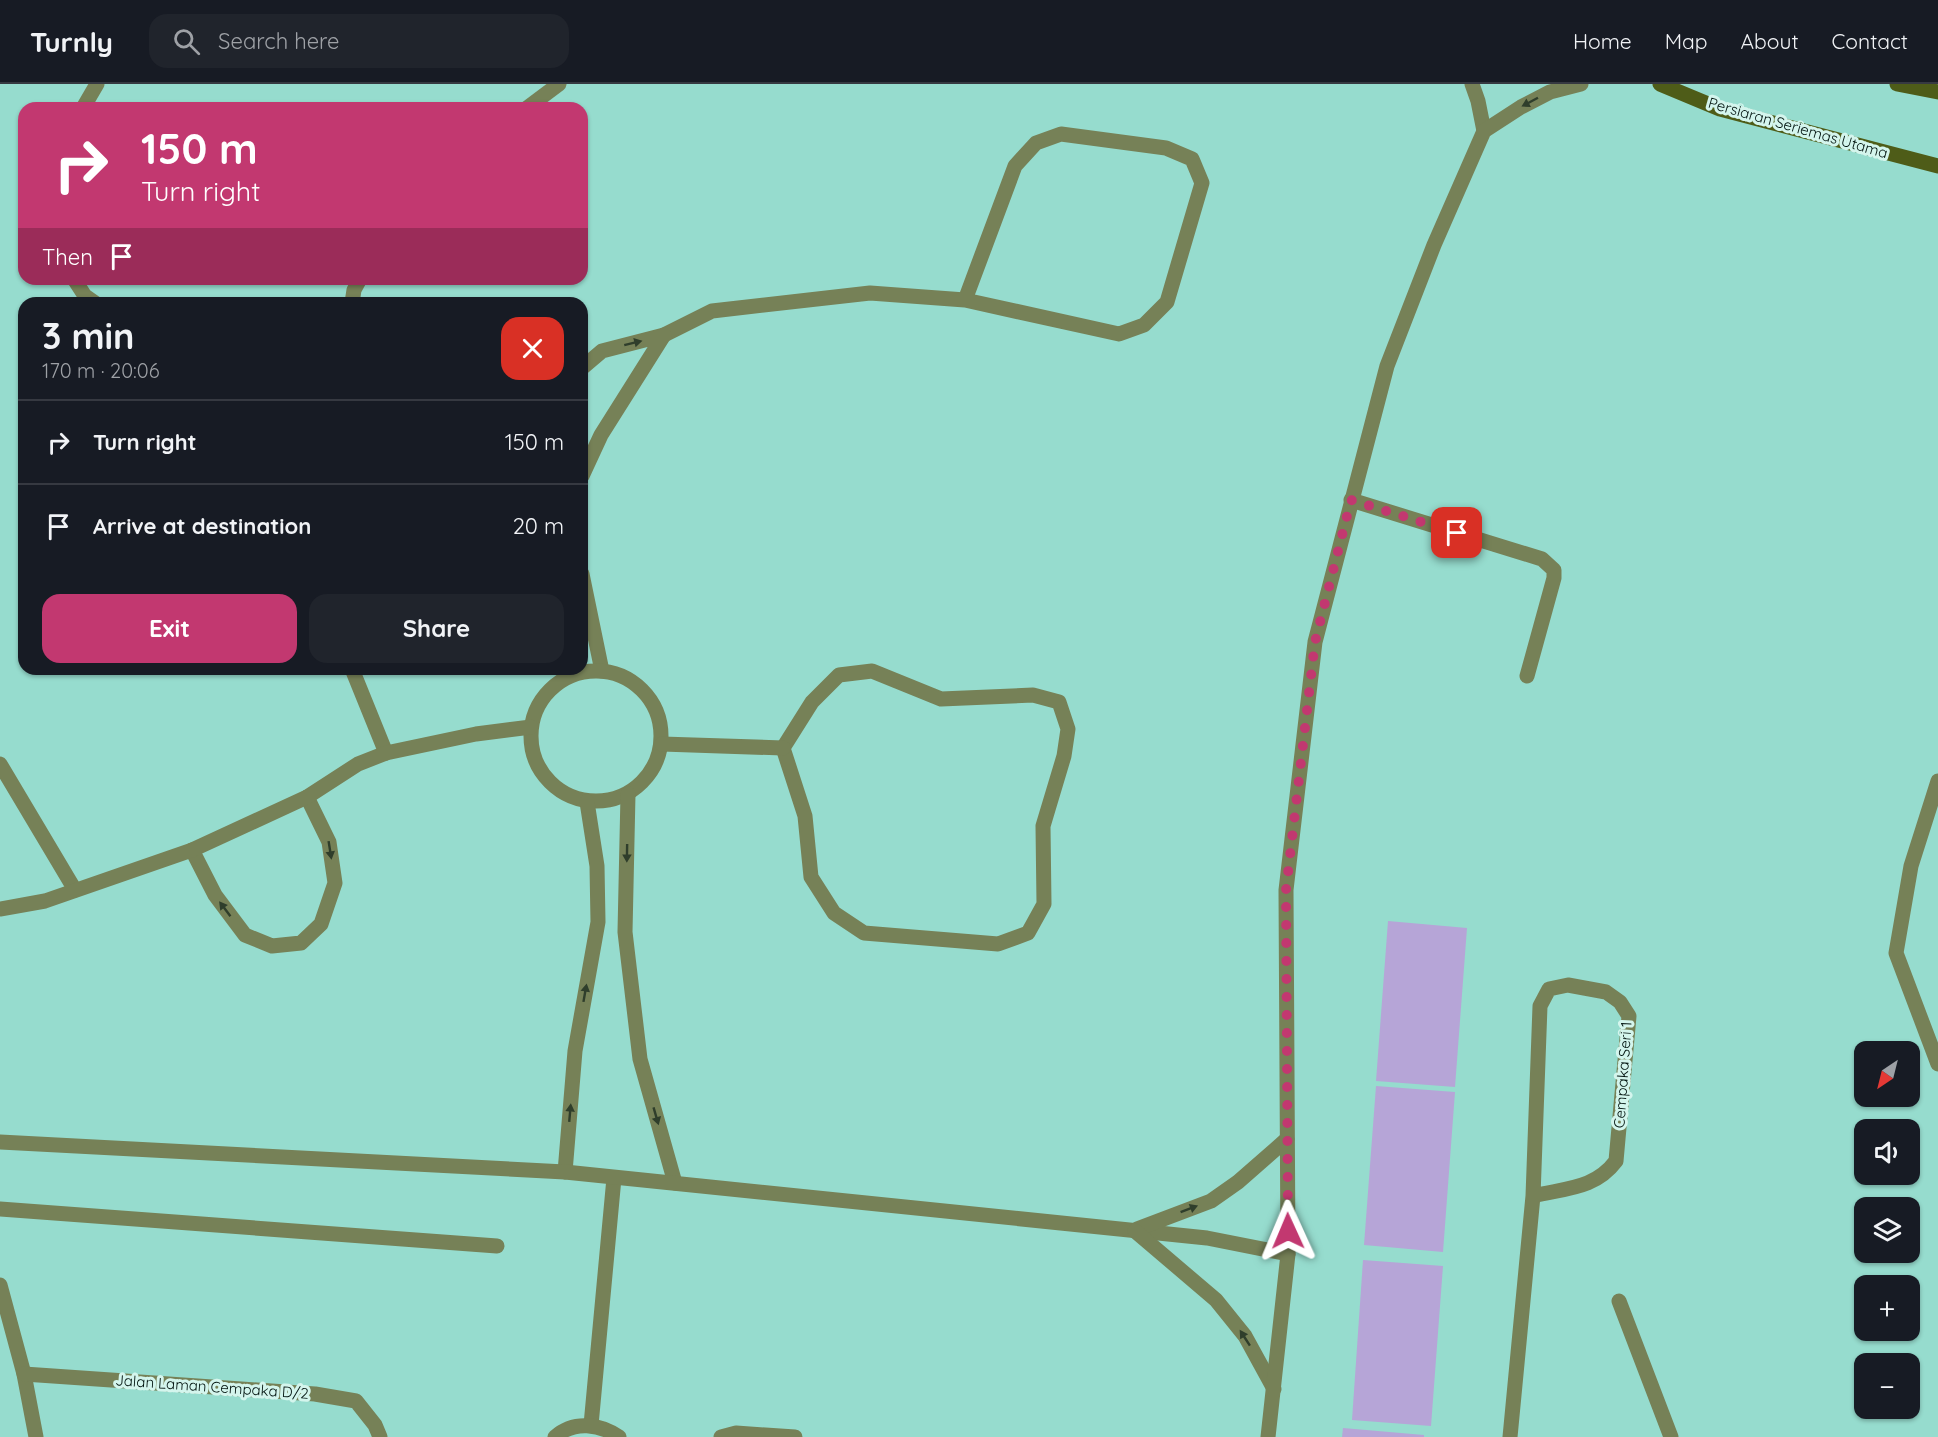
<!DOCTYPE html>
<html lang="en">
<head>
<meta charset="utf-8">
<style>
	body { margin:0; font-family:Quicksand,sans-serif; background:#20242c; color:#f1f3f6; height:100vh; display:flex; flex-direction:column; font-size:22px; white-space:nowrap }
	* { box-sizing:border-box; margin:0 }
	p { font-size:20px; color:#9ea1a6 }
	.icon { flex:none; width:33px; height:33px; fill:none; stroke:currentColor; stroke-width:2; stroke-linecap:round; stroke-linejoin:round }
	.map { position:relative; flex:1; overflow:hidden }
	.drawer { position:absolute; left:18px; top:213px; width:570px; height:378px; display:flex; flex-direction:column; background:#171b24; border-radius:18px; box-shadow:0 2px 4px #0004 }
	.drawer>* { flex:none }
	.top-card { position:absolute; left:18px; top:18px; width:570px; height:183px; border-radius:18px; box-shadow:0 2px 4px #0004; background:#c23870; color:#fff; overflow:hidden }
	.needle { width:39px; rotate:215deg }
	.controls { position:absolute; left:1854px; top:957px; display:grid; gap:12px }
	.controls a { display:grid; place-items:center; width:66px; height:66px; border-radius:12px; background:#171b24; box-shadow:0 2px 4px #0004; font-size:30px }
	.pin { position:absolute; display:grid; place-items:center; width:51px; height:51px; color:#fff; margin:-26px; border-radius:12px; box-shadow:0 3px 9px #0006 }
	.me { position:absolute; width:66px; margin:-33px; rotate:359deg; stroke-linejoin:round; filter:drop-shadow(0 0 4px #0008) }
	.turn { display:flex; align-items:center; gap:21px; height:126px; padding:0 24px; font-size:27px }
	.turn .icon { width:78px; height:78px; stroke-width:2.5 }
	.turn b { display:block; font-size:42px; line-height:51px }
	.then { display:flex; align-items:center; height:57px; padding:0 24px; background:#0003; gap:12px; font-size:22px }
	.round { display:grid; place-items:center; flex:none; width:63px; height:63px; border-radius:18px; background:#20242c }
	.headline { display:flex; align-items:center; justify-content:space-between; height:102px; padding:0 24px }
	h1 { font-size:36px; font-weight:800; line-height:45px }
	.cta { display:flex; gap:12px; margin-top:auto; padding:12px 24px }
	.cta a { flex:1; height:69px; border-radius:18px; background:#c23870; color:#fff; font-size:24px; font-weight:800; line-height:69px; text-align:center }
	.cta a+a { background:#20242c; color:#f1f3f6 }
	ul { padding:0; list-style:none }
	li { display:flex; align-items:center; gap:18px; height:84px; padding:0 24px; border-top:2px solid #363941 }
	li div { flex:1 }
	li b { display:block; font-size:22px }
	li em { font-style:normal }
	header { display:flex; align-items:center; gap:36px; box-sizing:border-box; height:84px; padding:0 30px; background:#171b24; border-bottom:2px solid #363941 }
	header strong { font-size:28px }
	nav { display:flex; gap:33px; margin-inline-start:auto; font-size:21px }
	.search { width:420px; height:54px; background:#20242c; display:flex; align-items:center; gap:15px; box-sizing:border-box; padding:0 21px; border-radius:18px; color:#9ea1a6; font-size:22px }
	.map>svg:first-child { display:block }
	.building { fill:#b6a5d7 }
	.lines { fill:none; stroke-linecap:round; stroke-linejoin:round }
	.service { stroke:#768157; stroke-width:15 }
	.minor { stroke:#768157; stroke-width:15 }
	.tertiary { stroke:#768157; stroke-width:15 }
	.secondary { stroke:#4e5c18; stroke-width:15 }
	.oneway { fill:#2f3e2b }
	.route { stroke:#c23870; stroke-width:10; stroke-dasharray:0 18 }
	.labels { text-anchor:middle; stroke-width:6; stroke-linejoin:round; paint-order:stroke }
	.street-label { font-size:15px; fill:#00120e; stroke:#d4f5ed }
</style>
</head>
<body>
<header>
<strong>Turnly</strong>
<div class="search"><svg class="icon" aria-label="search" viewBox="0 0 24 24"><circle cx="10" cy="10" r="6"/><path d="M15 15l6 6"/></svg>Search here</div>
<nav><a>Home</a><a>Map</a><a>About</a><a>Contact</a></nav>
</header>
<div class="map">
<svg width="1938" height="1353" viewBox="0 0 1938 1353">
	<rect width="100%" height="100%" fill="#96dcce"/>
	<g class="building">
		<path d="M1388 837 1467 844 1455 1003 1376 997Z"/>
		<path d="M1376 1002 1455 1008 1443 1168 1364 1161Z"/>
		<path d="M1363 1176 1443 1182 1431 1342 1352 1336Z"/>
		<path d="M1343 1344 1424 1351V1353H1342Z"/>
	</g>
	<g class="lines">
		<g class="service">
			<path d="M1351 416 1542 475 1554 486V494L1527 592"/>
			<path d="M352 585 386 669"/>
			<path d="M1938 697 1911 782 1896 869 1938 980"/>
			<path d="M192 766 215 811 245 851 272 862 301 859 321 840 335 799 329 758 307 713"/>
		</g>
		<g class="minor">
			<path d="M83 24 97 0"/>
			<path d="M527 24 559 0"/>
			<path d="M74 195 85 212 95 219"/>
			<path d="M352 219 354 206 360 195"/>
			<path d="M664 251 712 227 870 209 965 216 1119 250 1144 241 1167 218 1202 99 1192 75 1166 64 1061 50 1036 59 1015 82 965 216"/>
			<path d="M582 284 602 267 664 251 601 351 582 392"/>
			<path d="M582 490 602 587"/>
			<circle cx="596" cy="652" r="65"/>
			<path d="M872 587 941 615 1033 611 1059 618 1068 645 1064 672 1043 742 1044 820 1028 849 998 860 864 849 834 829 811 793 805 732 783 664 812 618 839 591Z"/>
			<path d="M662 660 783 664"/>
			<path d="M0 680 75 806"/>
			<path d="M628 710 625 848 640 975 675 1099"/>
			<path d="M0 825 45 817 192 766 307 713 358 680 386 669 476 650 531 643"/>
			<path d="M565 1088 575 967 598 838 597 782 587 718"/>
			<path d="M0 1125 497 1162"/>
			<path d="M0 1201 24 1290 36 1353"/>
			<path d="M1619 1217 1671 1353"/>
			<path d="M24 1290 315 1310 356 1317 375 1341 380 1353"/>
			<path d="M591 1341 614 1094"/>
			<path d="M555 1353C574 1336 600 1340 619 1353"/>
			<path d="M721 1353 736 1349 795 1353"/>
			<path d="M1510 1353 1533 1112 1540 922 1549 905 1568 901 1606 908 1620 918 1629 932 1616 1077C1595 1105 1566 1104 1533 1112"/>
		</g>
		<g class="tertiary">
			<path d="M1472 0 1478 17 1484 47"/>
			<path d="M0 1058 565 1088 1207 1154 1288 1170"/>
			<path d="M1137 1145 1211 1117 1238 1098 1287 1055"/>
			<path d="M1135 1147 1216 1216 1245 1252 1274 1305"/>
			<path d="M1268 1353 1288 1170 1286 806 1315 558 1387 282 1434 161 1484 47 1521 23 1550 8 1581 0"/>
		</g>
		<g class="secondary">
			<path d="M1660 0 1720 25 1938 82"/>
			<path d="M1897 0 1938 8"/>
		</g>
	</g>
	<defs><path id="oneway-solid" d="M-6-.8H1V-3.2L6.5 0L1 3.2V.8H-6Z" transform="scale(1.5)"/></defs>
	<g class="oneway">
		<use href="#oneway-solid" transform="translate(1530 18) rotate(152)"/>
		<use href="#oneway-solid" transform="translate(633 259) rotate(-14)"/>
		<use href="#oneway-solid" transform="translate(330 766) rotate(81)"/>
		<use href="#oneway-solid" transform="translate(627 769) rotate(91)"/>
		<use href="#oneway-solid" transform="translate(225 825) rotate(-127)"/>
		<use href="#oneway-solid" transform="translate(585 909) rotate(-80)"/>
		<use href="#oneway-solid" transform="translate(570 1029) rotate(-85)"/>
		<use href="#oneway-solid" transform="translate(656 1032) rotate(74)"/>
		<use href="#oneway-solid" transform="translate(1189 1125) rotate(-21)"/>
		<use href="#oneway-solid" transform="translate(1245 1254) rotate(-123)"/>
	</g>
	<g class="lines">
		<path class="route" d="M1288 1147 1286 806 1315 558 1351 416 1457 449"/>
	</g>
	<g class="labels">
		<g class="street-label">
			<text transform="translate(1798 44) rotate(16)" y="5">Persiaran Seriemas Utama</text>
			<text transform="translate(1623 991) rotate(-86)" y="5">Cempaka Seri 1</text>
			<text transform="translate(212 1303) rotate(4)" y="5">Jalan Laman Cempaka D/2</text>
		</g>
	</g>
</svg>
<div class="controls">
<a><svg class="needle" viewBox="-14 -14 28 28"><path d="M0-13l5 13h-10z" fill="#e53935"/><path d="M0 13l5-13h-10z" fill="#9ea1a6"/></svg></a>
<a><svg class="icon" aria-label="sound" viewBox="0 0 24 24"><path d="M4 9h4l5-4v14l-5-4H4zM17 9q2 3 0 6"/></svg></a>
<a><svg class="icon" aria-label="layers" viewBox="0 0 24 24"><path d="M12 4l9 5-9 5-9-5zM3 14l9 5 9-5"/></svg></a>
<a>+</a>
<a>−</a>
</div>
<div class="pin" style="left:1457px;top:449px;background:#d93025"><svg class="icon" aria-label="arrive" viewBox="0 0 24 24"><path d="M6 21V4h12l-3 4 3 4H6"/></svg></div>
<svg class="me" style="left:1288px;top:1147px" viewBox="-20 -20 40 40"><path d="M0-17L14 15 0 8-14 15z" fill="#c23870" stroke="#fff" stroke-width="4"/></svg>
<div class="top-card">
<div class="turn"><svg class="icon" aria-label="right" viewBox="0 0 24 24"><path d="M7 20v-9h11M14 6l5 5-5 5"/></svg><div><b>150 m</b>Turn right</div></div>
<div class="then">Then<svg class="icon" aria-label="arrive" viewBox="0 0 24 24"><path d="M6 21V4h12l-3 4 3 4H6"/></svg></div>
</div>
<section class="drawer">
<div class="headline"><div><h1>3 min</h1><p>170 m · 20:06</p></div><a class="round" style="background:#d93025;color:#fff"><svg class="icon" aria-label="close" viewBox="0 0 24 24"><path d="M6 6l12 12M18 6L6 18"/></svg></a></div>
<ul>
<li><svg class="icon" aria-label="right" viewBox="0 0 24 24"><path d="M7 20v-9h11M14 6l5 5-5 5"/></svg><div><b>Turn right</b></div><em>150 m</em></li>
<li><svg class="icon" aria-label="arrive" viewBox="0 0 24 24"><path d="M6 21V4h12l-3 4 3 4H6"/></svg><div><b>Arrive at destination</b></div><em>20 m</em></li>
</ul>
<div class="cta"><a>Exit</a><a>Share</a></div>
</section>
</div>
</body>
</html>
